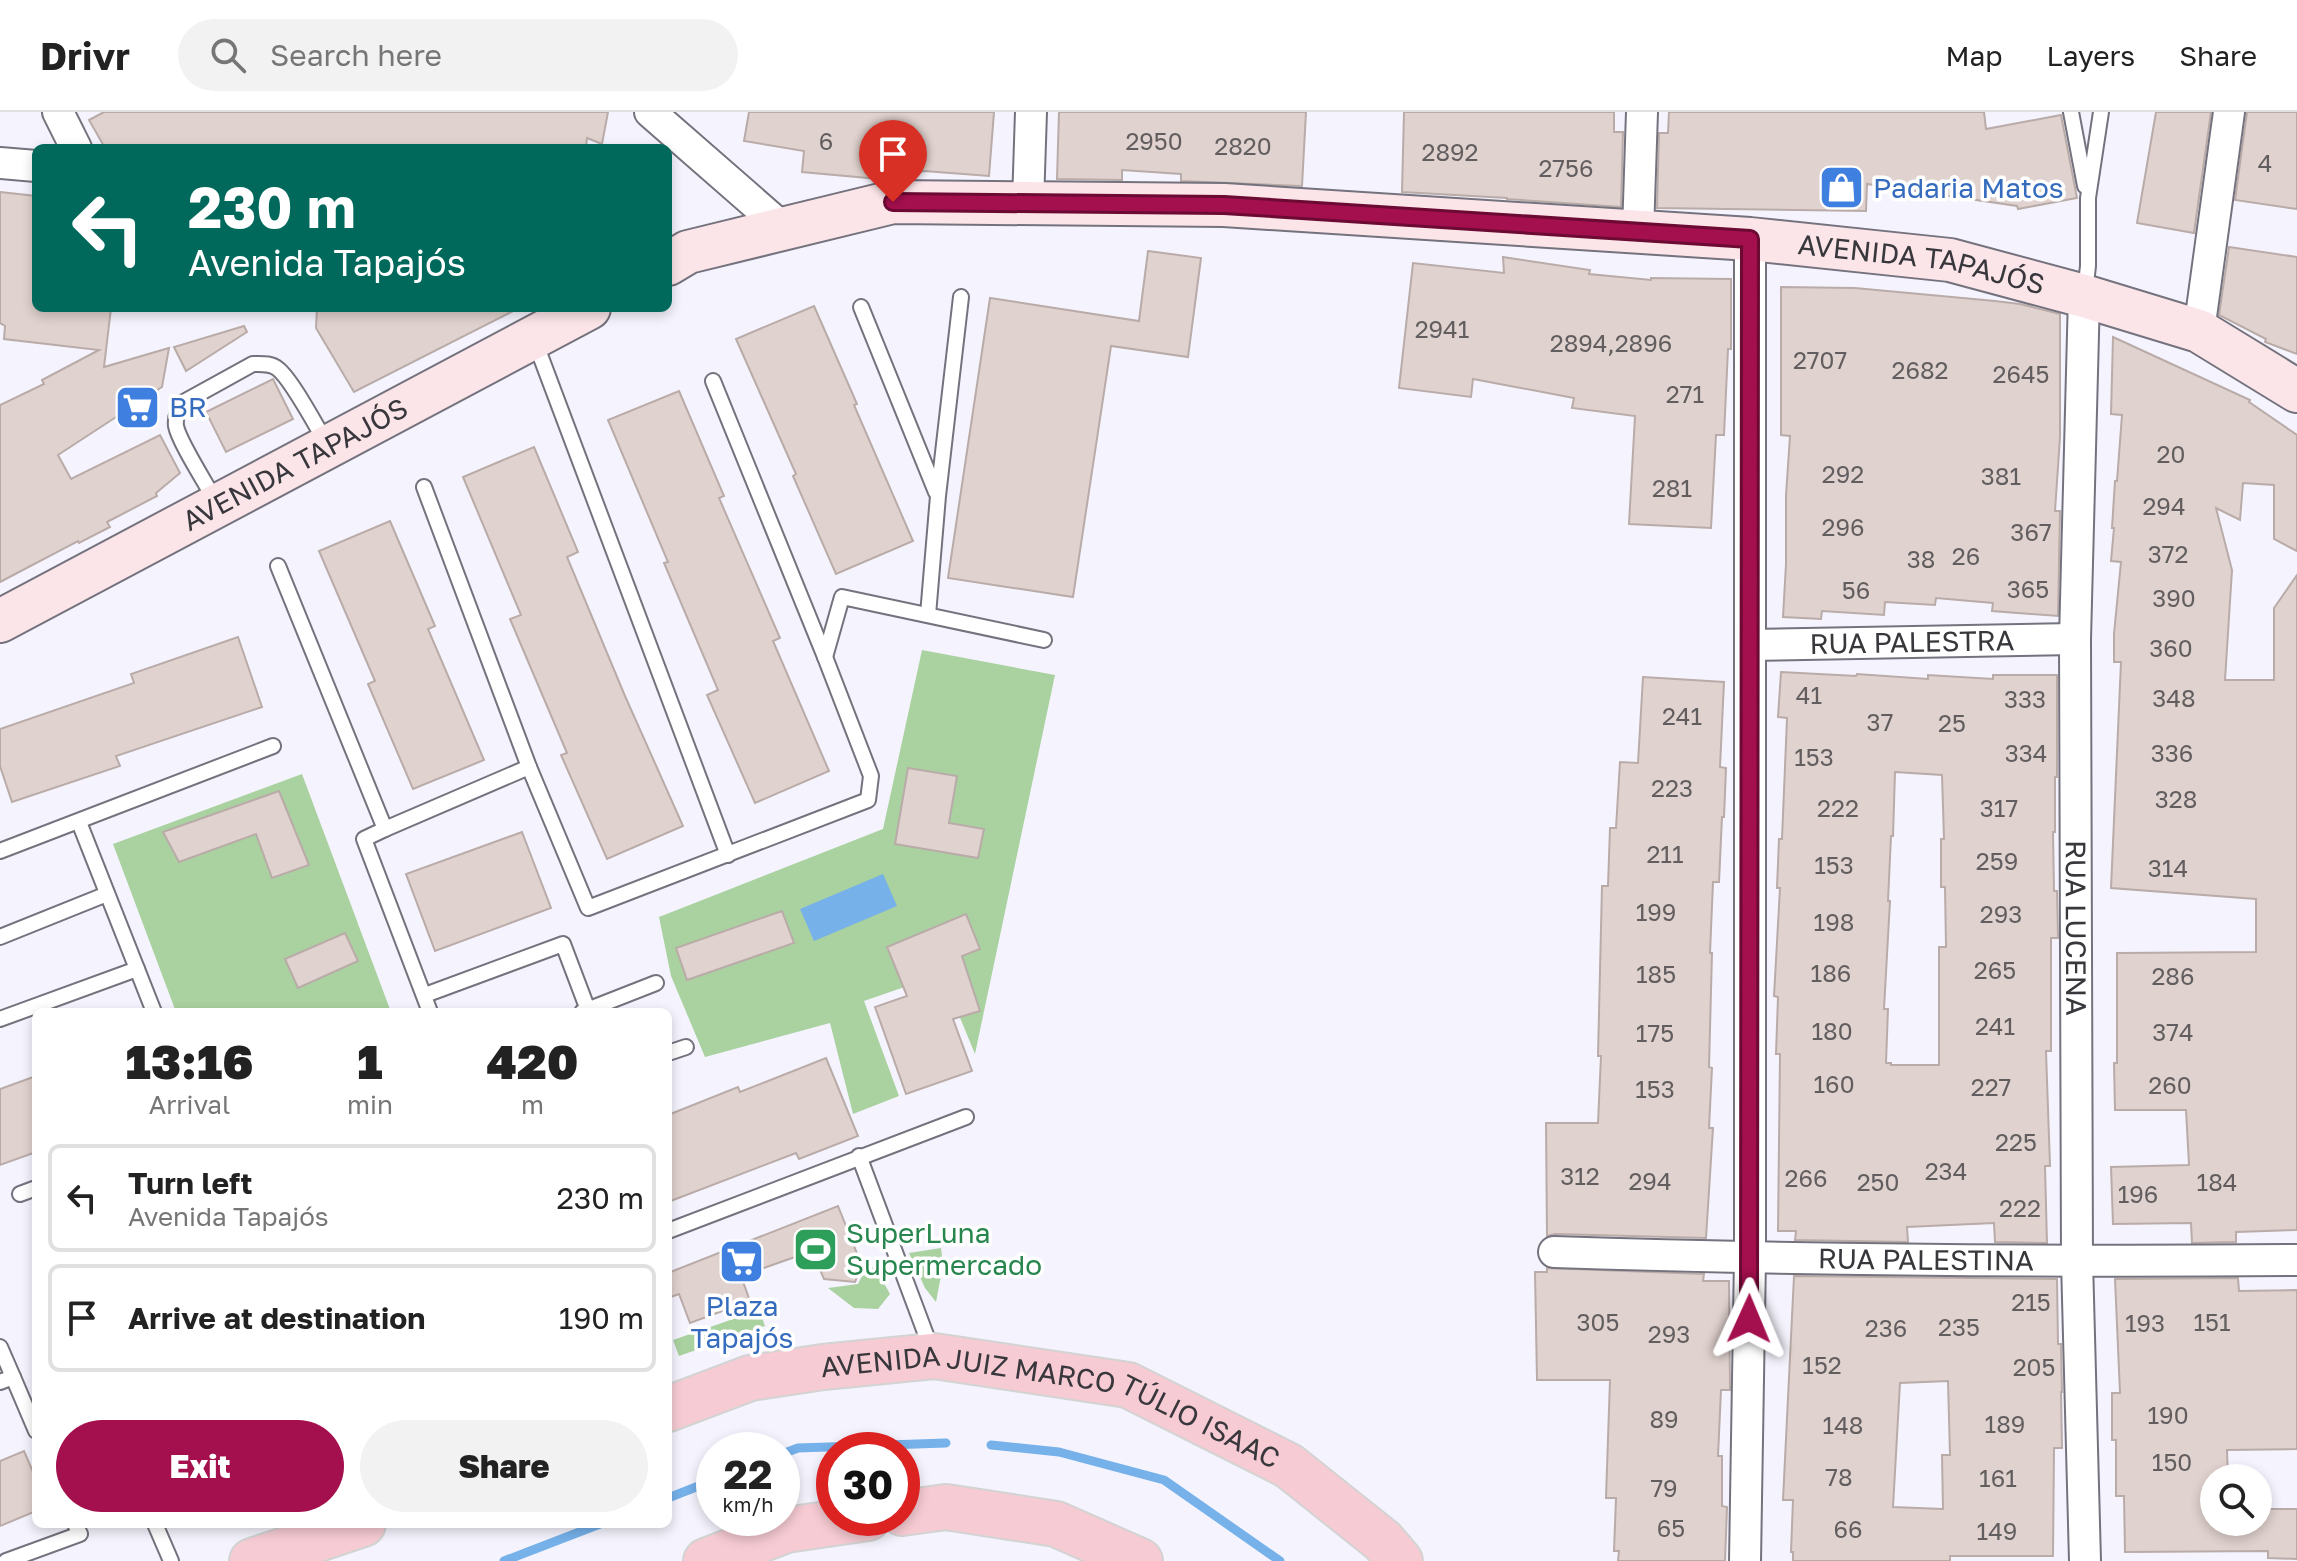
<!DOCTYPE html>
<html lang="en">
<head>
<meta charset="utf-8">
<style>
	body { margin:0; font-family:"Golos Text",sans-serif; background:#f2f2f2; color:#222; height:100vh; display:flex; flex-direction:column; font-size:30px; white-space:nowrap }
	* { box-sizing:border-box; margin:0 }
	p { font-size:26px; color:#767676 }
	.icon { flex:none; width:44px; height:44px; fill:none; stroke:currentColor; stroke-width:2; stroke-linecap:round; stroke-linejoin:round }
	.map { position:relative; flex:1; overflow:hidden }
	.panel { position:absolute; left:32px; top:896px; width:640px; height:520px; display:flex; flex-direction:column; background:#fff; border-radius:12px; box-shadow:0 4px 12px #0003 }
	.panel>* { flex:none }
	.banner { position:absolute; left:32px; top:32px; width:640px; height:168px; border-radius:12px; box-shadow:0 4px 12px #0003; background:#00695c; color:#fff; overflow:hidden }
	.fabs { position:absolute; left:2200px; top:1352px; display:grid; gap:16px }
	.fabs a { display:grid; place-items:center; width:72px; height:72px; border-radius:50%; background:#fff; box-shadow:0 4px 12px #0003; font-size:40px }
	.speed { position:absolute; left:696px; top:1320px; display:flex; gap:16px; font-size:40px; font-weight:700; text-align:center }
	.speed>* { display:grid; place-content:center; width:104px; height:104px; border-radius:50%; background:#fff; box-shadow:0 4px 12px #0003; line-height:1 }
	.speed small { font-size:20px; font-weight:400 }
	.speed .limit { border:12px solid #d22; background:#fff; color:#111 }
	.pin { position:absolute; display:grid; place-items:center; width:68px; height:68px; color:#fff; margin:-82px -34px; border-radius:50% 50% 50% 0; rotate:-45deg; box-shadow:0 0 8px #0007 }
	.pin .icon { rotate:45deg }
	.me { position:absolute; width:88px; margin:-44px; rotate:1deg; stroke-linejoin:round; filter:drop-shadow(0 0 6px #0008) }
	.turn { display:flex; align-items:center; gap:28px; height:168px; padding:0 24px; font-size:36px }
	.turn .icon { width:104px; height:104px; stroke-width:2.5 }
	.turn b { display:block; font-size:56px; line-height:68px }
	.eta { display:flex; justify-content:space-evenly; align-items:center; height:136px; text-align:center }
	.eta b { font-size:48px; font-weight:800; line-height:56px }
	.primary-button { display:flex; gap:16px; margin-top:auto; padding:16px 24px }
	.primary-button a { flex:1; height:92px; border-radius:48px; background:#a40f4d; color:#fff; font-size:32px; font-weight:800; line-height:92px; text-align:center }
	.primary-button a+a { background:#f2f2f2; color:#222 }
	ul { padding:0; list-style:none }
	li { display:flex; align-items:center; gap:24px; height:108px; margin:0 16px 12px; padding:0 8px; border:4px solid #e0e0e0; border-radius:12px }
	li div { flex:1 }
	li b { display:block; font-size:30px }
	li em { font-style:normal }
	header { display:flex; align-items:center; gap:48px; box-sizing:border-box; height:112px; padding:0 40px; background:#fff; border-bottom:2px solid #e0e0e0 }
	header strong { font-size:38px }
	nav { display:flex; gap:44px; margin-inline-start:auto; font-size:28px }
	.search { width:560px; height:72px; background:#f2f2f2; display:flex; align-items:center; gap:20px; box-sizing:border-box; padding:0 28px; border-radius:44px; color:#767676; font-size:30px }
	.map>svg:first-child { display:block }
	.green { fill:#aad1a0 }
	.water { fill:#76b1ea }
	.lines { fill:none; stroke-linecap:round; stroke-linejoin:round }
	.stream { stroke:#76b1ea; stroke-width:9 }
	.building { fill:#e0d2ce; stroke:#b9aba8; stroke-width:2; fill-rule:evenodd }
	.lane-casing { stroke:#74727d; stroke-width:18 }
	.street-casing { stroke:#74727d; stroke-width:34 }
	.secondary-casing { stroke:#74727d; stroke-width:46 }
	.primary-casing { stroke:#d3d3d4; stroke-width:48 }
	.lane { stroke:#fff; stroke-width:14 }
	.street { stroke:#fff; stroke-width:30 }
	.secondary { stroke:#fbe5e9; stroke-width:42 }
	.primary { stroke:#f7cbd3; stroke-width:44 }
	.route-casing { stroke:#6b0a32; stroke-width:20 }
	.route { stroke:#a40f4d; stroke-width:14 }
	.labels { text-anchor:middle; stroke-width:7; stroke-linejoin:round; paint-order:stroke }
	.number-label { font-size:24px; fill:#625e60 }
	.shop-label { font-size:28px; fill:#366cbe; stroke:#fff; text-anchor:start }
	.street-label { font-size:28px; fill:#38373c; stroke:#fff }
	.leisure-label { font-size:28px; fill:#27864d; stroke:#fff; text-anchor:start }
</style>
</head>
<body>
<header>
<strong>Drivr</strong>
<div class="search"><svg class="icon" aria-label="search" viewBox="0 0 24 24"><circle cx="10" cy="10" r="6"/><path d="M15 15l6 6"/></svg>Search here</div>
<nav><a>Map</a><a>Layers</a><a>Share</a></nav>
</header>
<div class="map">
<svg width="2297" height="1449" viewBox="0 0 2297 1449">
	<rect width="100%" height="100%" fill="#f5f4fe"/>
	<g class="green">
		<path d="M922 538 1055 563 975 942 942 862 864 889 899 984 853 1002 830 911 705 945 671 864 659 805 883 717Z"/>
		<path d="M302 662 391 900H176L113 732Z"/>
		<path d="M941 1136 943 1153 936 1190 925 1176 909 1141Z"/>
		<path d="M875 1155 890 1182 878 1197 854 1196 828 1176 858 1172 866 1156Z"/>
		<path d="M759 1198 765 1214 679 1244 673 1228Z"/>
	</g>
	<path class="water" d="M883 762 897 794 814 829 800 797Z"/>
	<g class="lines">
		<g class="stream">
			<path d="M991 1333 1059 1340 1164 1368 1280 1449"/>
			<path d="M782 1342 798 1336 946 1331"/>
			<path d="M668 1386 714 1368"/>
			<path d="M504 1449 600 1412"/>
		</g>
	</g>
	<g class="building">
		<path d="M104 0H608L602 32 587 26 586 36H105L89 8Z"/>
		<path d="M749 0H994L989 64 924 59 879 67 802 60 804 39 744 29Z"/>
		<path d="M1059 0H1306L1302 74 1181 69V62L1122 58V68L1057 67Z"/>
		<path d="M1404 0H1614V20H1623L1621 95 1507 87V86L1402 80Z"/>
		<path d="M1669 0H1984L1986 17 2061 3 2077 86 2018 97 2017 94 1867 72 1866 99 1657 96 1659 21H1668Z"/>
		<path d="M2156 0H2211L2194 121 2137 111Z"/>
		<path d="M2247 0H2297V97L2235 88Z"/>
		<path d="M0 80 36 84V196H111L104 255 169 236 162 275 58 343 71 367 160 323 180 361 156 381 157 384 107 410 110 415 79 431 78 429 0 470V293L44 272 42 268 99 238 4 227 5 214 0 211Z"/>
		<path d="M2229 135 2297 145V242L2265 230 2266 227 2219 203Z"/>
		<path d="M1148 139 1201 146 1188 245 1111 234 1073 485 948 466 990 186 1139 209Z"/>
		<path d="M1503 145 1590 158 1589 162 1651 168V166L1731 167V237H1728L1724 323H1716L1711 416 1629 412 1635 304 1572 296 1574 286 1473 267 1471 285 1399 276 1413 151 1504 161Z"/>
		<path d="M1781 175 1855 176 1995 189 2020 192 2060 202V325L2055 399H2060L2058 504 1992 499 1993 491 1936 486 1935 493 1885 490 1884 503 1822 499 1821 507 1783 505 1786 452V383L1790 324 1781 323Z"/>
		<path d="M814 194 857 292 854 293 913 429 836 462 793 364 796 362 736 227Z"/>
		<path d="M317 196H519L354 280 316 216Z"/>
		<path d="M244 214 247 220 186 259 174 235Z"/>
		<path d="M2113 225 2250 288 2249 290 2297 323V439L2274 427V373L2243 371 2240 408 2216 396 2232 458 2225 568H2274V496L2297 463V1118L2236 1120V1130L2192 1131 2191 1111 2113 1112 2111 1055 2189 1053 2186 998H2115L2114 951H2117V841L2256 840V787L2111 776 2121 550H2114V522L2121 450 2111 449 2114 416H2112L2115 369H2117L2122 303 2111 302Z"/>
		<path d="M273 267 293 307 226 340 206 300Z"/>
		<path d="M679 279 724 384 719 386 780 526 773 529 829 659 755 691 707 583 718 578 664 451 668 450 608 308Z"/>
		<path d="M534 335 578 440 567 445 625 584 683 714 607 747 561 643 567 641 510 507 521 503 463 365Z"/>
		<path d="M390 409 435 514 428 517 484 648 413 677 368 572 375 569 319 439Z"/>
		<path d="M238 525 262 595 116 644 120 654 12 690 0 654V617L134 571 131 562Z"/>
		<path d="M1781 560 1856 564 1857 562 1928 567V563L1993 567V563H2057V665H2055V720H2053L2054 779H2057L2058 826H2051V939H2046L2050 1054H2045L2047 1131 1995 1130 1994 1111 1907 1115 1908 1130 1795 1128 1796 1119H1778L1780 942H1776L1778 885 1774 884 1780 776H1777L1779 727H1782L1787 606 1778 605ZM1895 660 1942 663 1944 727H1941V775H1945L1946 835H1939V953H1891V951H1886L1888 897H1884L1890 789H1888L1891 724H1893Z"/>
		<path d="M1643 565 1724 570 1720 655 1726 656 1724 705H1722L1719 770H1713L1710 841H1712L1709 955 1712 956 1709 1016H1713L1706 1126 1555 1122 1547 1124 1546 1011H1598L1601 944H1598L1602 774H1608L1610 716H1616L1620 650 1638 651Z"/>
		<path d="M908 656 957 664 949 711 984 717 978 746 895 732Z"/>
		<path d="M279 679 309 753 272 766 256 722 179 750 163 720Z"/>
		<path d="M522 720 551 796 435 839 406 762Z"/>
		<path d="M782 799 794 831 687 868 676 836Z"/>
		<path d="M966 802 980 837 962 844 980 899 953 907 972 959 906 982 875 895 907 884 887 835Z"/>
		<path d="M345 821 358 849 298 876 285 847Z"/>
		<path d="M826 946 858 1024 799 1047 796 1041 668 1090V1003L738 975 740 980Z"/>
		<path d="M36 964V1040L0 1053V977Z"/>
		<path d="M838 1094 862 1154 855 1170 824 1167 812 1139 741 1164 750 1189 690 1211 679 1182 668 1186V1161Z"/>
		<path d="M1547 1156 1704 1162 1703 1169H1729L1730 1278H1721L1718 1344H1722V1394L1727 1395 1725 1449H1618L1619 1439H1614L1616 1386H1606L1610 1268H1537L1535 1160H1547Z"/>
		<path d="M1794 1164 2057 1167 2058 1232H2061L2062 1280H2061L2062 1336H2054L2053 1444H1950V1449H1793V1440H1791L1793 1388H1783ZM1948 1269 1950 1343H1942L1943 1397 1893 1395 1900 1271Z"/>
		<path d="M2238 1166 2239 1179 2297 1178V1337L2227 1338 2228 1366H2214V1410H2258V1397H2297V1447L2268 1446V1439L2125 1440 2124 1384H2116V1328H2112V1281H2120L2115 1167Z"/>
		<path d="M24 1339 36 1367V1399L0 1414V1349Z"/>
	</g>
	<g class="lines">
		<defs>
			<g id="lane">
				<path d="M2071 0 2085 74"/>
				<path d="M2085 180 2088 154V86L2101 0"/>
				<path d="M861 195 936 380"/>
				<path d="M534 227 728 743"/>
				<path d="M424 375 529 655 588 796 868 688 871 664 825 545 713 269"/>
				<path d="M216 390C207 373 179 330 176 314 175 305 178 297 184 290L253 252C262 252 271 251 278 257 292 268 316 314 327 332"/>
				<path d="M278 454 385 717 529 655"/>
				<path d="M928 503 938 384 961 185"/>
				<path d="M825 545 842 485 1044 528"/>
				<path d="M79 710 154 900"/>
				<path d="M385 717 364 727 430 900"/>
				<path d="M0 739 273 634"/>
				<path d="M0 825 107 782"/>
				<path d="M425 883 563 832 588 898"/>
				<path d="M582 900 656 871"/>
				<path d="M0 907 137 857"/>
				<path d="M668 941 686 935"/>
				<path d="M859 1044 932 1239"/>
				<path d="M20 1082 36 1076"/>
				<path d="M668 1119 966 1005"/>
				<path d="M0 1235 13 1265"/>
				<path d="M0 1270 13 1265 36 1319"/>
				<path d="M155 1412 171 1449"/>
				<path d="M6 1449 80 1422 75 1412"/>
			</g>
			<g id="street">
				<path d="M58 0 76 36"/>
				<path d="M650 0 784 117"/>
				<path d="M0 51 36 54"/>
				<path d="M1028 91 1031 0"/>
				<path d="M1638 120 1642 0"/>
				<path id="s1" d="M2084 184 2075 527 2077 1149 2085 1449"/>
				<path d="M2199 219 2229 0"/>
				<path id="s2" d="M1750 533 2075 527"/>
				<path id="s3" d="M1554 1140C1802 1148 2049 1150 2297 1148"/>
				<path d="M1745 1449 1750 1146V127"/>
			</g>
			<g id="secondary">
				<path id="s4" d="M668 152 688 140 893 90 1224 93 1750 127 1950 148 2084 184 2199 219 2297 279"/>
				<path id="s5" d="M0 509 589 196"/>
			</g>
			<g id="primary">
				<path id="s6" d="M668 1297 750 1266 823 1255 934 1244 1128 1273 1289 1354 1383 1429 1400 1449"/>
				<path d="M902 1401 946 1395 1056 1412 1140 1449"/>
				<path d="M252 1449 363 1412"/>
				<path d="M706 1449 786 1418 868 1406"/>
			</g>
		</defs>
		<use href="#lane" class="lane-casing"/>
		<use href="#street" class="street-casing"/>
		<use href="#secondary" class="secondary-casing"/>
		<use href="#primary" class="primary-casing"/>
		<use href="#lane" class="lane"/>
		<use href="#street" class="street"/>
		<use href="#secondary" class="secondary"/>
		<use href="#primary" class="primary"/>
	</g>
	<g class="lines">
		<defs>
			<path id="route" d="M893 90 1224 93 1750 127 1749 1207"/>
		</defs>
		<use href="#route" class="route-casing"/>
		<use href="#route" class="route"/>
	</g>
	<defs>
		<symbol id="shop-square" viewBox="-11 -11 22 22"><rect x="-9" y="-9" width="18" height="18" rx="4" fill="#3f7fe0" stroke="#fff"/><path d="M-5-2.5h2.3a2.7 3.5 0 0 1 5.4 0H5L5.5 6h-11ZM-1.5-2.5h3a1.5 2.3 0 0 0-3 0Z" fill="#fff"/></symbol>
		<symbol id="supermarket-square" viewBox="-11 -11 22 22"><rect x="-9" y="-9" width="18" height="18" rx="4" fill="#3f7fe0" stroke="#fff"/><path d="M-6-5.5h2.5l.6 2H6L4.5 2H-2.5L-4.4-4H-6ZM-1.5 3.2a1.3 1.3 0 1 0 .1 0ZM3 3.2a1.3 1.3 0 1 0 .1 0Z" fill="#fff"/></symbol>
		<symbol id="stadium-square" viewBox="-11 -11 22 22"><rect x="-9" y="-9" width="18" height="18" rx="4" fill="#2e9e5b" stroke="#fff"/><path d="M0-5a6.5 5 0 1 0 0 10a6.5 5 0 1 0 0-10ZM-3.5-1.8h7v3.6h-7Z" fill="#fff"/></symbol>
	</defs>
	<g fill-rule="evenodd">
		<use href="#shop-square" x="1816" y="50" width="51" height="51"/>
		<use href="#supermarket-square" x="112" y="270" width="51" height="51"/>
		<use href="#stadium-square" x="790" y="1112" width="51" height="51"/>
		<use href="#supermarket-square" x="716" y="1124" width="51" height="51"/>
	</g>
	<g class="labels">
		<g class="number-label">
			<text x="826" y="38">6</text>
			<text x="1154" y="38">2950</text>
			<text x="1243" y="43">2820</text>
			<text x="1450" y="49">2892</text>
			<text x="2265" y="60">4</text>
			<text x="1566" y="65">2756</text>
			<text x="1442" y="226">2941</text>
			<text x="1611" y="240">2894,2896</text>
			<text x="1820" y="257">2707</text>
			<text x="1920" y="267">2682</text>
			<text x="2021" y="271">2645</text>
			<text x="1685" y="291">271</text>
			<text x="2171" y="351">20</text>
			<text x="1843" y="371">292</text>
			<text x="2001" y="373">381</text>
			<text x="1672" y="385">281</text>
			<text x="2164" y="403">294</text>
			<text x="1843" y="424">296</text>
			<text x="2031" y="429">367</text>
			<text x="2168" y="451">372</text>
			<text x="1966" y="453">26</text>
			<text x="1921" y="456">38</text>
			<text x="2028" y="486">365</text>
			<text x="1856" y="487">56</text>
			<text x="2174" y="495">390</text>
			<text x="2171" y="545">360</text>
			<text x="1809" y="592">41</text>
			<text x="2174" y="595">348</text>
			<text x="2025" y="596">333</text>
			<text x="1682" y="613">241</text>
			<text x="1880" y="619">37</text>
			<text x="1952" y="620">25</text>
			<text x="2026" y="650">334</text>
			<text x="2172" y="650">336</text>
			<text x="1814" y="654">153</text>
			<text x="1672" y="685">223</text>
			<text x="2176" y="696">328</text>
			<text x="1838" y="705">222</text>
			<text x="1999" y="705">317</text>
			<text x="1665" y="751">211</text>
			<text x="1997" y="758">259</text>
			<text x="1834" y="762">153</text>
			<text x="2168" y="765">314</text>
			<text x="1656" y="809">199</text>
			<text x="2001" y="811">293</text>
			<text x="1834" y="819">198</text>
			<text x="1995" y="867">265</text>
			<text x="1831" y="870">186</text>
			<text x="1656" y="871">185</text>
			<text x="2173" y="873">286</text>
			<text x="1995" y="923">241</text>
			<text x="1832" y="928">180</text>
			<text x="2173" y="929">374</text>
			<text x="1655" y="930">175</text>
			<text x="1834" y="981">160</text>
			<text x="2170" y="982">260</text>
			<text x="1991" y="984">227</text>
			<text x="1655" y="986">153</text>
			<text x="2016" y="1039">225</text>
			<text x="1946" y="1068">234</text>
			<text x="1580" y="1073">312</text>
			<text x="1806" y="1075">266</text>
			<text x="1650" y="1078">294</text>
			<text x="1878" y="1079">250</text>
			<text x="2217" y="1079">184</text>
			<text x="2138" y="1091">196</text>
			<text x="2020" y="1105">222</text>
			<text x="2031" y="1199">215</text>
			<text x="1598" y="1219">305</text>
			<text x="2212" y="1219">151</text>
			<text x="2145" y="1220">193</text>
			<text x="1959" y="1224">235</text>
			<text x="1886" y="1225">236</text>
			<text x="1669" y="1231">293</text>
			<text x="1822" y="1262">152</text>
			<text x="2034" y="1264">205</text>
			<text x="2168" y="1312">190</text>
			<text x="1664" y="1316">89</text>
			<text x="2005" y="1321">189</text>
			<text x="1843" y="1322">148</text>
			<text x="2172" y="1359">150</text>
			<text x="1839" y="1374">78</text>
			<text x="1998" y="1375">161</text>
			<text x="1664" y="1385">79</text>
			<text x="1671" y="1425">65</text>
			<text x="1848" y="1426">66</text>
			<text x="1997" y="1428">149</text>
		</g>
		<g class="shop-label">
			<text x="1873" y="86">Padaria Matos</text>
			<text x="169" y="305">BR</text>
			<text x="742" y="1204" text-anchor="middle">Plaza<tspan x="742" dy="32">Tapajós</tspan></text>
		</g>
		<g class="street-label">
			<text dy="10" stroke="none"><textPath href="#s4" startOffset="1266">AVENIDA TAPAJÓS</textPath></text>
			<text dy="10" stroke="none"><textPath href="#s5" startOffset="334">AVENIDA TAPAJÓS</textPath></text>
			<text dy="10" stroke="none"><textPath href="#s2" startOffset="162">RUA PALESTRA</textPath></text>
			<text dy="10" stroke="none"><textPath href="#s1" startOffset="632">RUA LUCENA</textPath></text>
			<text dy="10" stroke="none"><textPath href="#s3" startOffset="372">RUA PALESTINA</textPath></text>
			<text dy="10" stroke="none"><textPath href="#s6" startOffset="398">AVENIDA JUIZ MARCO TÚLIO ISAAC</textPath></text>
		</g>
		<g class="leisure-label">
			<text x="846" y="1131">SuperLuna<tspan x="846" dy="32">Supermercado</tspan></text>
		</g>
	</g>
</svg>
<div class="fabs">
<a><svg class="icon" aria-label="search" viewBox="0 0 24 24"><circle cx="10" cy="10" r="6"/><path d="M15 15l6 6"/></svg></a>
</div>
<div class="speed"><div>22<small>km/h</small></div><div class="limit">30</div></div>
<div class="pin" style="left:893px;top:90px;background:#d93025"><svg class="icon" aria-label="arrive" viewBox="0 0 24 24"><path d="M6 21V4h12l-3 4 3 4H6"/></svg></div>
<svg class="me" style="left:1749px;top:1207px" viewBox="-20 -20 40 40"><path d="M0-17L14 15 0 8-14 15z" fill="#a40f4d" stroke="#fff" stroke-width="4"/></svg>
<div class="banner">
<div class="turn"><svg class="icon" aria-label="left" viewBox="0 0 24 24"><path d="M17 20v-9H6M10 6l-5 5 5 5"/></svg><div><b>230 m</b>Avenida Tapajós</div></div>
</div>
<section class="panel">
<div class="eta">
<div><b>13:16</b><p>Arrival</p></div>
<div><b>1</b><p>min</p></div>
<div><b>420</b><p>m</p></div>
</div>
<ul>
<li><svg class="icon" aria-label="left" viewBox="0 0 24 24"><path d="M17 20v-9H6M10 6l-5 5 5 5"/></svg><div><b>Turn left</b><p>Avenida Tapajós</p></div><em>230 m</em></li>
<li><svg class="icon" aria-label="arrive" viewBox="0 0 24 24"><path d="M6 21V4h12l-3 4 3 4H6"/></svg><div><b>Arrive at destination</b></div><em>190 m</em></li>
</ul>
<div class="primary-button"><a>Exit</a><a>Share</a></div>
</section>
</div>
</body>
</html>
